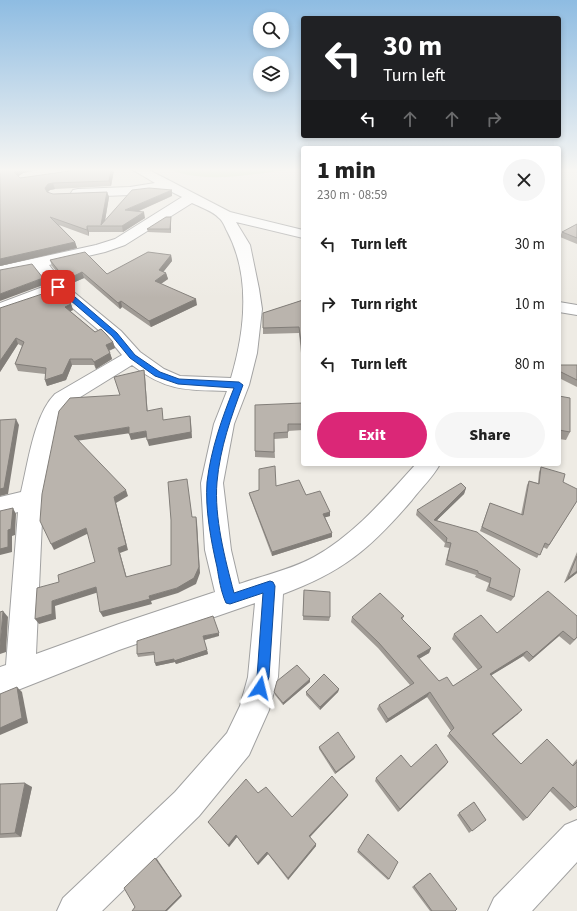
<!DOCTYPE html>
<html lang="en">
<head>
<meta charset="utf-8">
<style>
	body { margin:0; font-family:"Source Sans 3",sans-serif; background:#f6f6f6; color:#222; height:100vh; display:flex; flex-direction:column; font-size:15px; white-space:nowrap }
	* { box-sizing:border-box; margin:0 }
	p { font-size:13px; color:#767676 }
	.icon { flex:none; width:22px; height:22px; fill:none; stroke:currentColor; stroke-width:2; stroke-linecap:round; stroke-linejoin:round }
	.map { position:relative; flex:1; overflow:hidden }
	.drawer { position:absolute; left:301px; top:146px; width:260px; height:320px; display:flex; flex-direction:column; background:#fff; border-radius:4px; box-shadow:0 2px 6px #0003 }
	.drawer>* { flex:none }
	.top-card { position:absolute; left:301px; top:16px; width:260px; height:122px; border-radius:4px; box-shadow:0 2px 6px #0003; background:#202124; color:#fff; overflow:hidden }
	.tools { position:absolute; left:253px; top:12px; display:grid; gap:8px }
	.tools a { display:grid; place-items:center; width:36px; height:36px; border-radius:50%; background:#fff; box-shadow:0 2px 6px #0003; font-size:20px }
	.pin { position:absolute; display:grid; place-items:center; width:34px; height:34px; color:#fff; margin:-17px; border-radius:8px; box-shadow:0 2px 6px #0006 }
	.me { position:absolute; width:44px; margin:-22px; rotate:10deg; stroke-linejoin:round; filter:drop-shadow(0 0 3px #0008) }
	.turn { display:flex; align-items:center; gap:14px; height:84px; padding:0 16px; font-size:18px }
	.turn .icon { width:52px; height:52px; stroke-width:2.5 }
	.turn b { display:block; font-size:28px; line-height:34px }
	.lanes { display:flex; align-items:center; height:38px; padding:0 16px; background:#0003; justify-content:center; gap:20px; direction:ltr }
	.lanes .off { opacity:.35 }
	.round { display:grid; place-items:center; flex:none; width:42px; height:42px; border-radius:21px; background:#f6f6f6 }
	.summary { display:flex; align-items:center; justify-content:space-between; height:68px; padding:0 16px }
	h1 { font-size:24px; font-weight:800; line-height:30px }
	.action { display:flex; gap:8px; margin-top:auto; padding:8px 16px }
	.action a { flex:1; height:46px; border-radius:24px; background:#db2777; color:#fff; font-size:16px; font-weight:800; line-height:46px; text-align:center }
	.action a+a { background:#f6f6f6; color:#222 }
	ul { padding:0; list-style:none }
	li { display:flex; align-items:center; gap:12px; height:60px; padding:0 16px }
	li div { flex:1 }
	li b { display:block; font-size:15px }
	li em { font-style:normal }
	.map>svg:first-child { display:block }
	.grass { fill:#c2e4ad }
	.lines { fill:none; stroke-linecap:round; stroke-linejoin:round }
	.street-casing { stroke:#a1a1a1; stroke-width:2 }
	.street { fill:#fff; fill-rule:evenodd }
	.wall { fill:#a09b95 }
	.shaded-wall { fill:#827e79 }
	.building { fill:#bab4ad; stroke:#827e79 }
	.route { fill:#1a73e8; stroke:#114b97 }
</style>
</head>
<body>
<div class="map">
<svg width="577" height="911" viewBox="0 0 577 911">
	<rect width="100%" height="100%" fill="#eeebe4"/>
	<path class="grass" d="M171 170H288C250 174 208 184 171 170Z"/>
	<g class="lines">
		<defs>
			<g id="street">
				<path d="M133 170H149L230 212 303 230V238L236 222 250 245 259 289 262 309 257 353 249 385 234 424 223 483 231 550 239 584C265 575 290 570 314 557 355 534 385 498 416 464H440C433 477 421 488 412 500 371 548 343 572 283 594L278 677 269 710 249 755 199 816 102 911H57L63 898 175 792 227 733 240 706 248 677 255 603 119 650 0 697V667L6 665 18 512 0 517V497L21 492C28 463 34 415 55 394L122 355 109 339 56 294 0 314V303L48 285 35 268 0 276V266L96 245 115 239 182 197 166 189 130 195 78 197 73 196 71 193 73 190 78 189 130 187 155 183ZM192 203C200 207 213 211 219 218 223 221 225 227 227 231 251 276 245 331 231 378L180 376 164 369 140 352 121 331 64 284 49 265 105 252 125 245ZM132 365C166 391 185 390 227 391L214 424 201 483 205 550 215 592 119 624 36 654 43 499 60 416 69 404Z"/>
				<path d="M559 302 577 305V315L559 312Z"/>
				<path d="M577 820V862L532 911H488L494 898 565 825Z"/>
			</g>
		</defs>
		<use href="#street" class="street-casing"/>
		<use href="#street" class="street"/>
	</g>
	<g class="wall">
		<path d="M0 170H38L23 173 18 176 20 178 77 170H114L111 186 55 189 50 190 47 192 53 194 107 192 109 197 105 221 172 196 137 212 145 218 123 232H89V236L59 225 75 242 77 248 0 266Z"/>
		<path d="M171 221V233L148 232 147 229Z"/>
		<path d="M577 224V244L560 237 562 232Z"/>
		<path d="M171 255 172 261 163 272 166 273 168 279 161 284 197 305 151 327 122 307 120 309 84 278 68 285 52 266 50 260 107 274Z"/>
		<path d="M303 300V363H302L299 333 263 334V313Z"/>
		<path d="M71 304 73 310 70 311 95 332 113 342 115 348 109 351 110 353 112 359 96 369 94 365H72L66 380 47 386 45 380V374L18 371 15 364 22 346 18 344 0 372V308Z"/>
		<path d="M559 365H577V387L559 378Z"/>
		<path d="M559 396 570 432 566 440 559 439Z"/>
		<path d="M303 403V430L288 431V438L274 439 275 458 255 457V451Z"/>
		<path d="M541 467 563 482 577 501 547 549 543 547 537 558 480 531 490 503 521 515 527 485 529 481 538 483 539 472Z"/>
		<path d="M276 486 306 495 330 512V516L325 517 332 533V537L272 556 250 497 249 493Z"/>
		<path d="M466 488 464 494 437 520 514 597 511 601 486 591 489 583 475 577 476 575 445 565 449 548 444 547 445 543 416 515 417 510Z"/>
		<path d="M577 552V573L564 583Z"/>
		<path d="M304 590 330 617 329 621 303 620Z"/>
		<path d="M548 591 577 638 570 645 559 636 529 662 523 656 491 675 518 714 493 734 521 764 547 739 572 765 577 759V806L575 808 570 811 550 791 527 818 523 821 447 736 451 731 427 697 386 723 377 709 379 705 410 685 378 648 351 622 352 617 404 616 402 620 431 648 429 653 419 659 439 681 453 686 478 670 452 639 454 634 497 633Z"/>
		<path d="M219 636 204 640 208 654 176 664 175 662 156 666 154 655 138 657 137 654Z"/>
		<path d="M310 682 283 705 275 695 274 692Z"/>
		<path d="M339 689 338 692 320 710 306 695V692Z"/>
		<path d="M319 747 355 757 354 759 335 774 319 749Z"/>
		<path d="M448 762 445 766 398 812 375 781 376 778 411 767Z"/>
		<path d="M0 784 32 787 21 837 0 838Z"/>
		<path d="M348 795 347 797 310 837 316 846 288 880 268 854 258 865 237 837 229 847 208 822 292 817Z"/>
		<path d="M474 802 486 820 469 833 457 815Z"/>
		<path d="M368 834 389 879 388 880 357 852Z"/>
		<path d="M428 874 455 911H430L412 887Z"/>
	</g>
	<g class="shaded-wall">
		<path d="M16 170H38L23 173 16 178 14 172Z"/>
		<path d="M111 170H114L111 186 109 181Z"/>
		<path d="M53 183 55 189 50 190 47 193 45 188 48 184Z"/>
		<path d="M172 190V196L127 216 125 210Z"/>
		<path d="M107 192 109 197 104 226 101 225Z"/>
		<path d="M144 212 145 218 123 232 122 226Z"/>
		<path d="M171 217V233L170 229Z"/>
		<path d="M87 226 89 232V236L87 230Z"/>
		<path d="M75 242 77 248 0 266V259Z"/>
		<path d="M171 255 172 261 160 276 159 270Z"/>
		<path d="M82 272 84 278 68 285 66 280Z"/>
		<path d="M166 273 168 279 156 287 155 281Z"/>
		<path d="M43 278 46 284 0 301V294Z"/>
		<path d="M196 299 197 305 151 327 149 321Z"/>
		<path d="M121 301 122 307 120 309 118 303Z"/>
		<path d="M71 304 73 310 67 313 65 307Z"/>
		<path d="M16 338 18 344 0 372V361Z"/>
		<path d="M113 342 115 348 107 351 106 345Z"/>
		<path d="M110 353 112 359 96 369 94 362Z"/>
		<path d="M70 359 72 365 66 380 47 386 45 380Z"/>
		<path d="M144 370 145 376 148 417 147 411Z"/>
		<path d="M190 416 191 422 192 438 149 446 147 440Z"/>
		<path d="M16 419 19 425 8 494 0 496V489Z"/>
		<path d="M129 427 131 433 76 441 74 436Z"/>
		<path d="M146 431 148 437 131 440 129 434Z"/>
		<path d="M466 488 464 494 432 525 434 520Z"/>
		<path d="M126 490 128 496 116 503 128 550 120 553 128 582 126 577 118 548 114 497Z"/>
		<path d="M13 508 16 514 15 535 12 536V552L0 555V549L8 530Z"/>
		<path d="M330 512V516L323 518V514Z"/>
		<path d="M196 517 197 522 200 573 196 584 178 593 151 601 152 604 103 617 100 612 149 596 177 588Z"/>
		<path d="M86 528 89 533 54 550 51 544Z"/>
		<path d="M332 533V537L272 556V552Z"/>
		<path d="M577 571V573L564 583 568 578Z"/>
		<path d="M96 587 99 592 55 606 56 619 39 624 35 619 52 601Z"/>
		<path d="M3 611 8 617 6 652 0 654V646Z"/>
		<path d="M563 631 559 636 529 662 533 657Z"/>
		<path d="M219 633V636L204 640 203 636Z"/>
		<path d="M431 648 429 653 415 661 417 656Z"/>
		<path d="M207 650 208 654 176 664 175 662 156 666 155 663Z"/>
		<path d="M527 651 523 656 487 678 490 674Z"/>
		<path d="M310 679V682L283 705V703Z"/>
		<path d="M17 687 22 692 28 723 0 735V728Z"/>
		<path d="M339 689 338 692 320 710V707Z"/>
		<path d="M430 692 427 697 386 723 388 719Z"/>
		<path d="M522 710 518 714 489 738 492 734Z"/>
		<path d="M355 757 354 759 335 774 336 772Z"/>
		<path d="M448 762 445 766 398 812 400 809Z"/>
		<path d="M25 783 32 787 21 837 15 833Z"/>
		<path d="M348 795 347 797 309 838V836Z"/>
		<path d="M236 835 237 837 229 847 228 845Z"/>
		<path d="M316 844V846L288 880V878Z"/>
		<path d="M267 852 268 854 258 865 257 863Z"/>
		<path d="M155 858 157 859 182 896 167 911H165Z"/>
	</g>
	<g class="building">
		<path d="M0 170H16L14 172 20 178 77 170H111L109 181 53 183 48 184 45 188 47 192 53 194 107 192 101 225 132 190 149 188 172 190 125 210 144 212 122 226H87V230L50 217 75 242 0 259Z"/>
		<path d="M166 217H171L170 229H147Z"/>
		<path d="M577 224V238L562 232Z"/>
		<path d="M85 252 107 274 148 252 171 255 159 270 166 273 155 281 196 299 149 321 121 301 118 303 82 272 66 280 50 260Z"/>
		<path d="M32 264 43 278 0 294V270Z"/>
		<path d="M54 290 71 304 65 307 95 332 101 329 106 334 113 342 106 345 110 353 94 362 92 359H70L63 374 45 380 46 368 15 364 24 342 16 338 0 361V308Z"/>
		<path d="M303 300V357L299 327 263 328V313Z"/>
		<path d="M559 365H577V380L559 371Z"/>
		<path d="M144 370 147 411 162 408 163 420 190 416 191 432 147 440 146 431 129 434V427L74 436 126 490 114 497 126 545 118 548 126 577 171 565V520L168 482 187 479 192 517H196L199 567 194 578 177 588 149 596 150 599 100 612 96 587 52 601V614L35 619 37 588 59 582 58 575 95 562 86 528 51 544 40 521 42 494 59 411 70 398 120 395 114 377Z"/>
		<path d="M559 396 570 398V432L559 430Z"/>
		<path d="M303 403V424H288V432L274 433V452L255 451V405Z"/>
		<path d="M16 419 4 488 0 489V420Z"/>
		<path d="M275 466 276 486 299 480 306 495 320 491 330 512 323 514 332 533 272 552 249 493 259 490V469Z"/>
		<path d="M541 467 565 474 563 482 577 489V501L549 545 545 543 540 555 482 527 490 503 523 515 529 481 539 484Z"/>
		<path d="M461 483 466 488 434 520 477 532 520 569 514 597 489 587 491 578 478 573V571L447 560 451 543 446 542 447 538 417 510Z"/>
		<path d="M13 508 11 529 8 530V547L0 549V511Z"/>
		<path d="M577 556V571L568 578Z"/>
		<path d="M304 590 330 592V617L303 616Z"/>
		<path d="M548 591 577 616V637L574 640 563 631 533 657 527 651 490 674 522 710 492 734 521 764 547 739 573 766 577 762V806L575 808 553 787 527 818 449 733 454 728 430 692 388 719 379 705 414 683 379 643 352 617 380 593 404 616 401 618 431 648 417 656 439 681 447 677 453 686 482 667 454 634 481 615 497 633Z"/>
		<path d="M3 611 0 646V612Z"/>
		<path d="M213 616 219 633 203 636 207 650 174 661V659L155 663 154 652 137 654V641Z"/>
		<path d="M297 665 310 679 283 703 274 692 277 681Z"/>
		<path d="M324 674 339 689 320 707 306 692Z"/>
		<path d="M17 687 22 718 0 728V694Z"/>
		<path d="M338 732 355 757 336 772 319 747Z"/>
		<path d="M436 744 448 762 400 809 376 778 401 755 411 767Z"/>
		<path d="M332 776 348 795 309 836 316 844 288 878 267 852 257 863 236 835 228 845 208 822 246 779 258 793 266 787 292 817Z"/>
		<path d="M25 783 15 833 0 834V784Z"/>
		<path d="M474 802 486 820 472 831 459 813Z"/>
		<path d="M368 834 398 862 389 879 358 850Z"/>
		<path d="M155 858 181 895 165 911H132L135 907 124 888Z"/>
		<path d="M430 873 457 909 455 911H432L414 886Z"/>
	</g>
	<linearGradient id="sky" x2="0" y2="1"><stop stop-color="#8ebce2"/><stop offset="0.57" stop-color="#f7f6f3"/><stop offset="1" stop-color="#f7f6f3" stop-opacity="0"/></linearGradient>
	<rect width="577" height="298" fill="url(#sky)"/>
	<path class="route" d="M56 285H61L117 333 135 355 160 372 179 379 239 382 243 385C231 417 220 448 217 482 214 517 225 559 234 593L270 581 273 582 275 586 269 677 264 692 260 694 255 692 254 688 257 677 263 593 230 604 226 603C221 592 219 579 217 567 211 541 205 509 207 482 211 449 222 418 234 388L178 384 155 376 130 358 112 336 56 288Z"/>
</svg>
<div class="tools">
<a><svg class="icon" aria-label="search" viewBox="0 0 24 24"><circle cx="10" cy="10" r="6"/><path d="M15 15l6 6"/></svg></a>
<a><svg class="icon" aria-label="layers" viewBox="0 0 24 24"><path d="M12 4l9 5-9 5-9-5zM3 14l9 5 9-5"/></svg></a>
</div>
<div class="pin" style="left:58px;top:287px;background:#d93025"><svg class="icon" aria-label="arrive" viewBox="0 0 24 24"><path d="M6 21V4h12l-3 4 3 4H6"/></svg></div>
<svg class="me" style="left:260px;top:688px" viewBox="-20 -20 40 40"><path d="M0-17L14 15 0 8-14 15z" fill="#1a73e8" stroke="#fff" stroke-width="4"/></svg>
<div class="top-card">
<div class="turn"><svg class="icon" aria-label="left" viewBox="0 0 24 24"><path d="M17 20v-9H6M10 6l-5 5 5 5"/></svg><div><b>30 m</b>Turn left</div></div>
<div class="lanes"><svg class="icon" aria-label="left" viewBox="0 0 24 24"><path d="M17 20v-9H6M10 6l-5 5 5 5"/></svg><svg class="icon off" aria-label="ahead" viewBox="0 0 24 24"><path d="M12 20V5M6 11l6-6 6 6"/></svg><svg class="icon off" aria-label="ahead" viewBox="0 0 24 24"><path d="M12 20V5M6 11l6-6 6 6"/></svg><svg class="icon off" aria-label="right" viewBox="0 0 24 24"><path d="M7 20v-9h11M14 6l5 5-5 5"/></svg></div>
</div>
<section class="drawer">
<div class="summary"><div><h1>1 min</h1><p>230 m · 08:59</p></div><a class="round"><svg class="icon" aria-label="close" viewBox="0 0 24 24"><path d="M6 6l12 12M18 6L6 18"/></svg></a></div>
<ul>
<li><svg class="icon" aria-label="left" viewBox="0 0 24 24"><path d="M17 20v-9H6M10 6l-5 5 5 5"/></svg><div><b>Turn left</b></div><em>30 m</em></li>
<li><svg class="icon" aria-label="right" viewBox="0 0 24 24"><path d="M7 20v-9h11M14 6l5 5-5 5"/></svg><div><b>Turn right</b></div><em>10 m</em></li>
<li><svg class="icon" aria-label="left" viewBox="0 0 24 24"><path d="M17 20v-9H6M10 6l-5 5 5 5"/></svg><div><b>Turn left</b></div><em>80 m</em></li>
</ul>
<div class="action"><a>Exit</a><a>Share</a></div>
</section>
</div>
</body>
</html>
